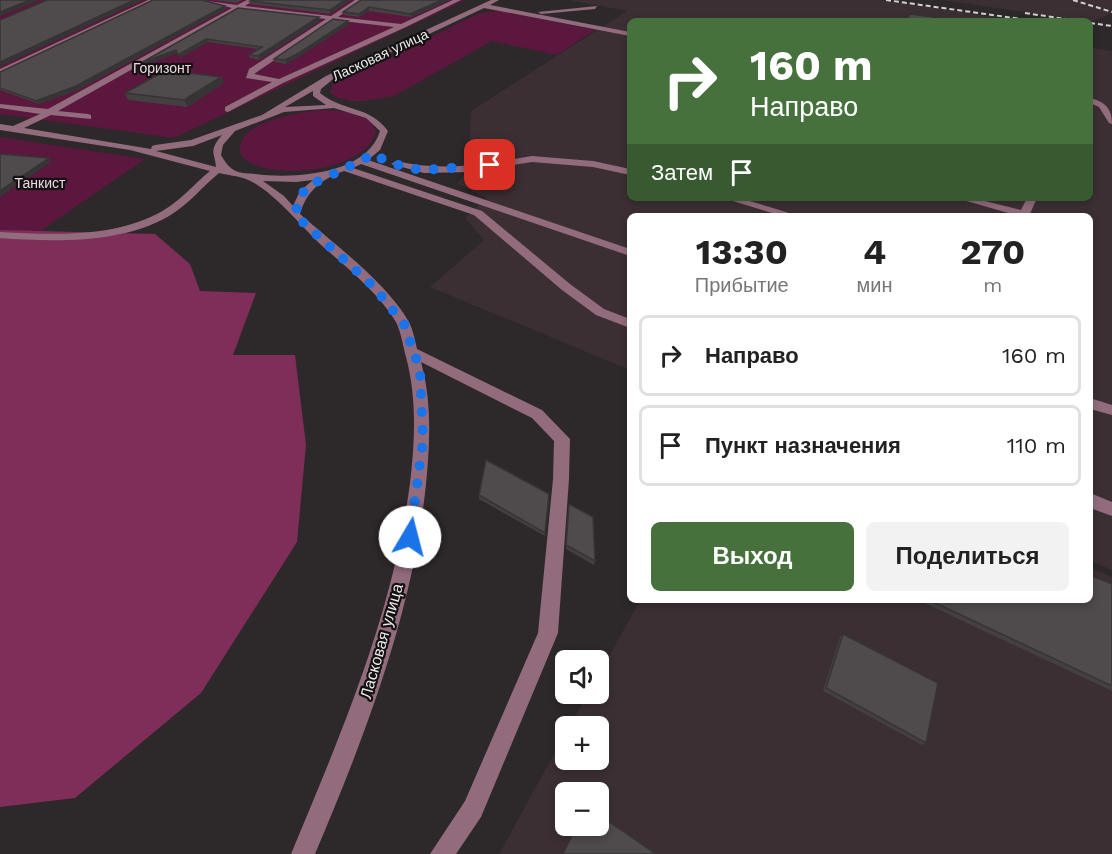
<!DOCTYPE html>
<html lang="ru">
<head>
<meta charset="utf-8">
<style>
	body { margin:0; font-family:"Work Sans",sans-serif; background:#f2f2f2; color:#222; height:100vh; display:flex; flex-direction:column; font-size:22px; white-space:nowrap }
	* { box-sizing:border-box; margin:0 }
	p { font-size:20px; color:#767676 }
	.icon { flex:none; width:33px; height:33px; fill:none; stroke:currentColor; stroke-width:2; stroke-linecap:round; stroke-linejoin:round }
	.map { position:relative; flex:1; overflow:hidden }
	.side { position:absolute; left:627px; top:213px; width:466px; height:390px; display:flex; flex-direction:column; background:#fff; border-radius:9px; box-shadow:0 3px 9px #0003 }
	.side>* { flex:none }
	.guide { position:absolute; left:627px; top:18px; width:466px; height:183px; border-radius:9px; box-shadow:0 3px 9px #0003; background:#47713c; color:#fff; overflow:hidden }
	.tools { position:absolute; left:555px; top:650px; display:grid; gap:12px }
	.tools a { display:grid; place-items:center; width:54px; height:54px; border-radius:9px; background:#fff; box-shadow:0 3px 9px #0003; font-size:30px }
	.pin { position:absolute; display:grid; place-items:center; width:51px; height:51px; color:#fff; margin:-26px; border-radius:12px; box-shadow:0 3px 9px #0006 }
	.me { position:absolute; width:66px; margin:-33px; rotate:8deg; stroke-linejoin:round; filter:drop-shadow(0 0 4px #0008) }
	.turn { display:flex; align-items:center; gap:21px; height:126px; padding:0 24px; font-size:27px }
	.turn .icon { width:78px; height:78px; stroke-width:2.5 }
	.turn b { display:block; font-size:42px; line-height:51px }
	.then { display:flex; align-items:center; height:57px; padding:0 24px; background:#0003; gap:12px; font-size:22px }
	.eta { display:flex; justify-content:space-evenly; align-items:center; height:102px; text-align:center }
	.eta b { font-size:36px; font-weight:700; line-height:42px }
	.action { display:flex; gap:12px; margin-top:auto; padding:12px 24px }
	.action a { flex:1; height:69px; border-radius:9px; background:#47713c; color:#fff; font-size:24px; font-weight:700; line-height:69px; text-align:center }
	.action a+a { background:#f2f2f2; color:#222 }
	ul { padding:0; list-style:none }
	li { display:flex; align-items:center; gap:18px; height:81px; margin:0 12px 9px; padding:0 12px; border:3px solid #e0e0e0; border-radius:9px }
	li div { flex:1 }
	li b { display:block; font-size:22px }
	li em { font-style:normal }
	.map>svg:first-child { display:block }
	.built { fill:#3b2f34; fill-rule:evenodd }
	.green { fill:#5b173e }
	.forest { fill:#7f2e5a }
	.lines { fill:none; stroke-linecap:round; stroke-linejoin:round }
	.minor { fill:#926b7d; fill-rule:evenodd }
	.rail { stroke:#d4d1d2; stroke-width:2; stroke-dasharray:5 3; stroke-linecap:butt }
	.wall { fill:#444041 }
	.shaded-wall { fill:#373435 }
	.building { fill:#4f4a4c; stroke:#373435; stroke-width:1.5 }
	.route { stroke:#1a73e8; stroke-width:10; stroke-dasharray:0 18 }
	.labels { text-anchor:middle; stroke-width:4.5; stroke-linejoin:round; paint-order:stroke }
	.far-street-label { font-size:14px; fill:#ebe8e9; stroke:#141112 }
	.far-park-label { font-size:14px; fill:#efd7e2; stroke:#141112 }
	.street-label { font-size:16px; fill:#ebe8e9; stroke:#141112 }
</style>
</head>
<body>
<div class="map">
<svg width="1112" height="854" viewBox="0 0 1112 854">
	<rect width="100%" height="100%" fill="#2d282a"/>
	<g class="built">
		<path d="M569 0H880L1022 21H630V198H1090L1091 31 1092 48 1112 51V570L1091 561 1090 216H630V370L430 287 484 240 465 218 487 198 457 184 469 169 471 111 627 11Z"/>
		<path d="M943 0H1112V13L1091 22Z"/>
		<path d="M1091 568 1112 577V854H499L565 734 566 759H598V726H570L588 693H598L599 675 640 600H1090ZM566 792H598V825H566Z"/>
	</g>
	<g class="green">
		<path d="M0 0H465L174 138 0 114Z"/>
		<path d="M500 11 595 30 557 55 492 41 394 96 364 101H350L338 98 330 93 332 85 480 13Z"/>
		<path d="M322 110C342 111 369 111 376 132 365 171 280 180 249 162 244 159 239 154 240 148 241 120 302 112 322 110Z"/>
		<path d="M0 137 145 159 39 232 0 230Z"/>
	</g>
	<path class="forest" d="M0 230 155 234 190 264 200 291 256 293 233 355H295L306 445 297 542 201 693 75 798 0 807Z"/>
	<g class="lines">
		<g class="minor">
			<path d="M148 0H156L0 74V69Z"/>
			<path d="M200 0 237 5 247 0H254L245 6 331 16 355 0H362L338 17 401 24 453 0H461L406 27 283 83 228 112 225 111V107L272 82 246 78 249 69 326 19 239 9 58 111 88 114 91 115V119L51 115 24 128 151 149 152 146 155 145 191 140 262 115 326 76 491 0H499L490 5 630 32V36L484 8 332 80 321 89 320 93C343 112 369 105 388 131L380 150 368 160 630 249V256L361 164 353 168 482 211 570 284 604 309 630 319V328L596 315 562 290 474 215 344 171C322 179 307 190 300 214 334 244 387 283 409 322 413 330 415 340 417 349L542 410 570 439 569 479 558 633 481 817 456 854H430L465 801 538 633 553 479 554 441 532 418 421 362C432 401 430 444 426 484 413 612 365 736 315 854H291C341 734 393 614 410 483 415 441 417 398 406 357 403 346 401 332 396 322 378 292 346 267 320 244 300 225 270 188 246 179 238 176 227 175 219 173 202 187 188 205 169 216 121 244 54 242 0 238V232C52 235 118 238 164 210 181 200 194 184 210 171L130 150 0 130V124L13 126 40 114 0 108V104L48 109 232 8ZM333 20 394 27 279 79 254 74ZM313 91V96L326 105 285 107ZM334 108 366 118 380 131C367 175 293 179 255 174 249 173 242 174 236 171 229 168 225 162 221 155L223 145 235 131 284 112ZM222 135C208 151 215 153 216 167L156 151 193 146ZM313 180 300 191 293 206 284 196 263 181 296 182Z"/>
			<path d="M597 6 595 9 541 14 538 12Z"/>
			<path d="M1090 98C1105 102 1112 108 1112 124L1109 123 1099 107 1090 103Z"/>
			<path d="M532 156 593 161 630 169V175L593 167 532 162 469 172 424 173 391 164 396 161C445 172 484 164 532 156Z"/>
			<path d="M723 198H740L799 216H782Z"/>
			<path d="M956 198H973L1021 210 1027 198H1037L1029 216H1019Z"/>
			<path d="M1090 398 1112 405V415L1090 409Z"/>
			<path d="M1090 493 1112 502V516L1090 508Z"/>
		</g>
		<g class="rail">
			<path d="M886 0 1035 21"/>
			<path d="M1073 0 1112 12"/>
			<path d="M1025 13 1079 21"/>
			<path d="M1090 23 1112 26"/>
		</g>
	</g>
	<g class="wall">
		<path d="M214 0H242L237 3Z"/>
		<path d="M252 0H351L330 14 251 4 250 1Z"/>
		<path d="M361 0H450L411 17 369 11 359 17 344 15 343 12Z"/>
		<path d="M225 6 226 9 78 90 39 104 0 90V72Z"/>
		<path d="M238 8 320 21 259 60 250 58 249 55 257 49 208 42 180 58 177 53 142 66Z"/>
		<path d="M349 24 300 56 286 64 275 62 274 59Z"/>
		<path d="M224 83 187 107 128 100 125 93Z"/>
		<path d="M549 494 545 536 479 499V495Z"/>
		<path d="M569 504 595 561 594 565 566 549Z"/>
		<path d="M1112 584V691L918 600H1090Z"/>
		<path d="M843 634 926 743 922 745 823 691 840 637Z"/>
	</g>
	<g class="shaded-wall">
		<path d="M30 0H40L0 16V12Z"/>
		<path d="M134 0H143L0 67V62Z"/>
		<path d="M345 0H351L330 14V10Z"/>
		<path d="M442 0H450L411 17 410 14Z"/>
		<path d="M225 6 226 9 78 90 39 104 36 101Z"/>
		<path d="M369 7V11L359 17V14Z"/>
		<path d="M319 17 320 21 259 60 258 56Z"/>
		<path d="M348 21 349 24 300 56 286 64 285 60Z"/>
		<path d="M206 39 208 42 180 58 178 55Z"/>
		<path d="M176 50 177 53 142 66 141 63Z"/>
		<path d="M221 77 224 83 187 107 184 100Z"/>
		<path d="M49 158 51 162 0 197V191Z"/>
	</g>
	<g class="building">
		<path d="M0 0H30L0 12Z"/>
		<path d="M47 0H134L0 62V20Z"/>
		<path d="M153 0H202L225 6 76 86 36 101 0 88V72Z"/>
		<path d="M252 0H345L330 10 250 1Z"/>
		<path d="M361 0H442L410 14 369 7 359 14 343 12Z"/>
		<path d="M238 8 319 17 258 56 249 55 262 47 206 39 178 55 176 50 141 63Z"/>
		<path d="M910 14 933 17 931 21H906Z"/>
		<path d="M333 19 348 21 299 53 285 60 274 59Z"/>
		<path d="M166 70 221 77 184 100 125 93Z"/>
		<path d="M0 154 49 158 0 191Z"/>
		<path d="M486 460 549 494 545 533 479 495Z"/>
		<path d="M569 504 593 517 595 561 566 545Z"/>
		<path d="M1090 575 1112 584V686L929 600H1090Z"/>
		<path d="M843 634 938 683 926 743 826 688Z"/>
		<path d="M598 814 656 854H563L577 825H598Z"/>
	</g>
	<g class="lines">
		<path class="route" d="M410 537 423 440 420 370 404 324 373 286 295 215 300 196 310 185 365 159 370 154 406 168 424 170 490 165"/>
	</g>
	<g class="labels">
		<g class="far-street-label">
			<text transform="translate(380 55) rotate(-25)" y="5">Ласковая улица</text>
		</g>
		<g class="far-park-label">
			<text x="162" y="73">Горизонт</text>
			<text x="40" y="188">Танкист</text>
		</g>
		<g class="street-label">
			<text transform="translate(381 641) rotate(-74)" y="6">Ласковая улица</text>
		</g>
	</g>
</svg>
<div class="tools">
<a><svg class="icon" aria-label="sound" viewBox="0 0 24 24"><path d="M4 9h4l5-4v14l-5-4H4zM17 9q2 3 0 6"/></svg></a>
<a>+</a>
<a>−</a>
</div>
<div class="pin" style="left:490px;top:165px;background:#d93025"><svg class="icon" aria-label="arrive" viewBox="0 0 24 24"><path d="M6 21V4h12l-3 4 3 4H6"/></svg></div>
<svg class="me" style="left:410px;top:537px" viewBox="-20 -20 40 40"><circle r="19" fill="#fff"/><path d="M0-13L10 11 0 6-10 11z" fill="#1a73e8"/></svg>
<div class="guide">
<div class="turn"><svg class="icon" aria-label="right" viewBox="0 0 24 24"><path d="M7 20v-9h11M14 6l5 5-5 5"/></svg><div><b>160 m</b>Направо</div></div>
<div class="then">Затем<svg class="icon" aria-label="arrive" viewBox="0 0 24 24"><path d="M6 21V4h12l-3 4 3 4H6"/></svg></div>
</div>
<section class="side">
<div class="eta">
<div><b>13:30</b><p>Прибытие</p></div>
<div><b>4</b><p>мин</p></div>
<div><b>270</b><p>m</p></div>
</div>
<ul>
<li><svg class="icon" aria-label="right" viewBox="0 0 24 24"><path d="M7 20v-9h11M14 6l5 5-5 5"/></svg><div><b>Направо</b></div><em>160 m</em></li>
<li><svg class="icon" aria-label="arrive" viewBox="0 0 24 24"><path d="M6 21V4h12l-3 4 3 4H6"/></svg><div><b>Пункт назначения</b></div><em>110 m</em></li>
</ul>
<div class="action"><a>Выход</a><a>Поделиться</a></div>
</section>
</div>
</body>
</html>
